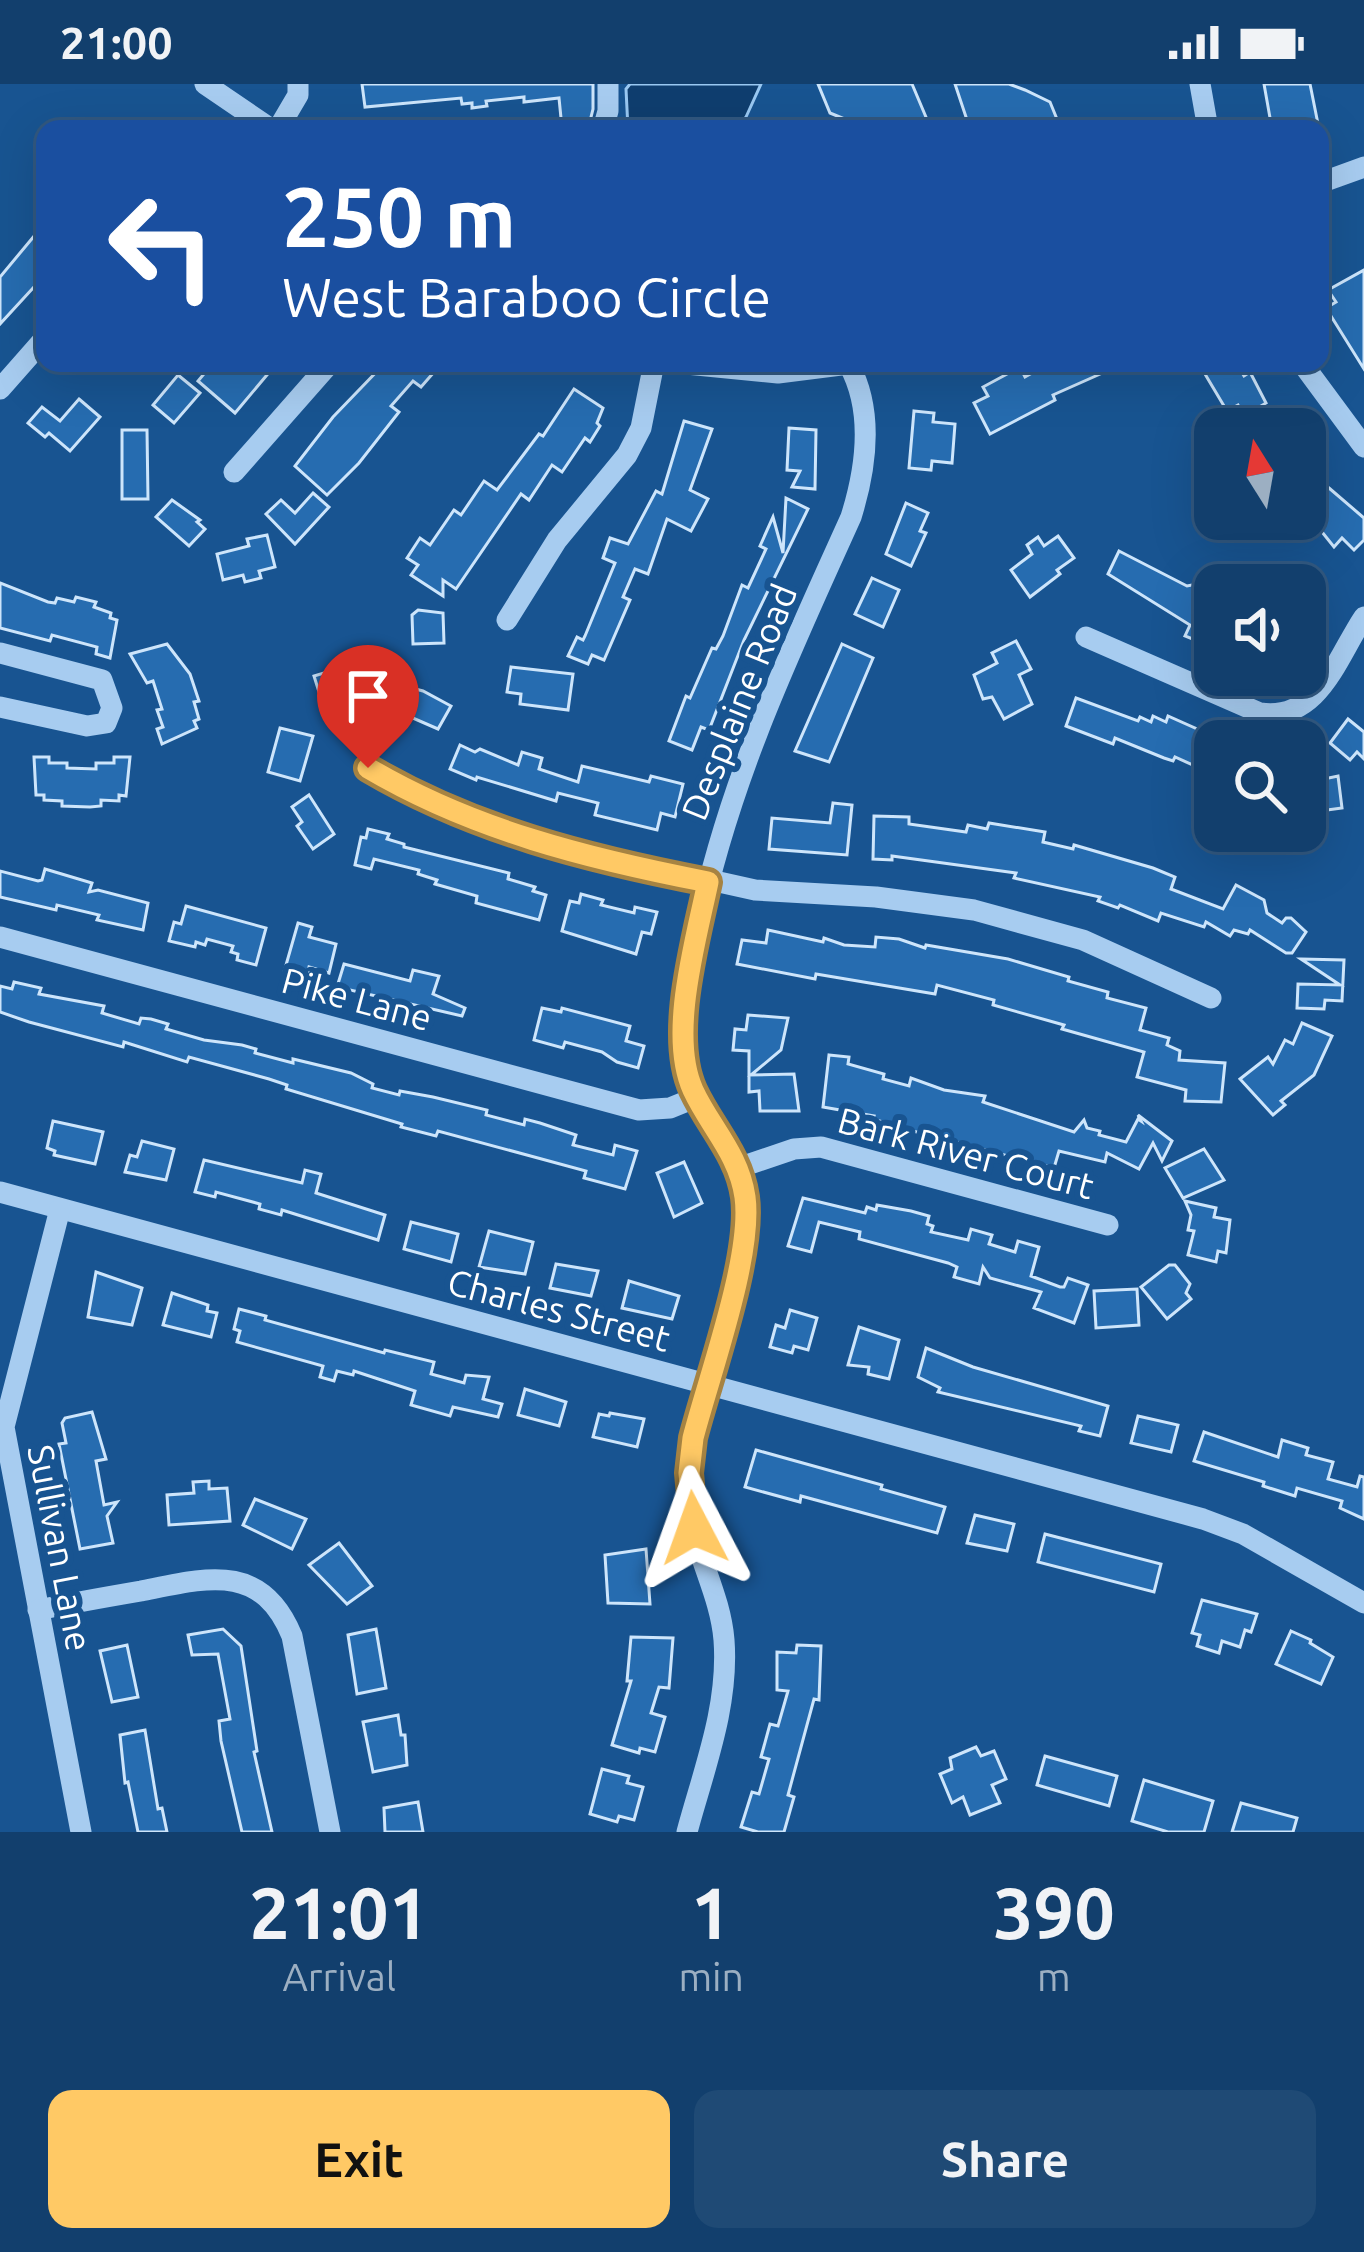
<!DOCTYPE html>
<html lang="en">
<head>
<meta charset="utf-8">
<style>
	body { margin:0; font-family:Ubuntu,sans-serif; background:#1f4a75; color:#f1f3f6; height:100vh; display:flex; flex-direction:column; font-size:45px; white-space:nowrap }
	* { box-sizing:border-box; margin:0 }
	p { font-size:39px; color:#9cafc2 }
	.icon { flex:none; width:66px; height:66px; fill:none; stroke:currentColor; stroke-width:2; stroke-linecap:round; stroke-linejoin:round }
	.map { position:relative; height:1748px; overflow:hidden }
	.side { display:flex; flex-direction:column; background:#123f6d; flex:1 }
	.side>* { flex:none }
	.top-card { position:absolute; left:36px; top:36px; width:1293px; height:252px; border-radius:24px; box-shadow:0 12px 48px #0002,0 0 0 3px #315880; background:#1a4fa0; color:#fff; overflow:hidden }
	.needle { width:78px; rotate:349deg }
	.fabs { position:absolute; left:1194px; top:324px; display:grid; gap:24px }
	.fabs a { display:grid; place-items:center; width:132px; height:132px; border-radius:24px; background:#123f6d; box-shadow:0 12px 48px #0002,0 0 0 3px #315880; font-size:60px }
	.pin { position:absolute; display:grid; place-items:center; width:102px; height:102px; color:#fff; margin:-123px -51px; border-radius:50% 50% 50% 0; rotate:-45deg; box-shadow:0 0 12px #0007 }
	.pin .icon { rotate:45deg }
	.me { position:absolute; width:132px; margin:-66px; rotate:356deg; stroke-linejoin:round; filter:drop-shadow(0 0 9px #0008) }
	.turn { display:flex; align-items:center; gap:42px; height:252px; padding:0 48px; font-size:54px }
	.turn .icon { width:156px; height:156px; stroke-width:2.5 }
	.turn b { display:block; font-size:84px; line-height:102px }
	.eta { display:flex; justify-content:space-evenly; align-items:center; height:204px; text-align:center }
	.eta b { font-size:72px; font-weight:600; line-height:84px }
	.action { display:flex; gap:24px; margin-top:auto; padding:24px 48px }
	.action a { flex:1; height:138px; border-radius:24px; background:#ffc965; color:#111; font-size:48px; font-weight:600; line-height:138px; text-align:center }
	.action a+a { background:#1f4a75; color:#f1f3f6 }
	.status { display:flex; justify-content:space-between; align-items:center; height:84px; padding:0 60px; background:#123f6d; direction:ltr }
	.status svg { height:33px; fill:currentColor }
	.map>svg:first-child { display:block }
	.water { fill:#0f3e6f; stroke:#99c8f2; stroke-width:3 }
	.building { fill:#266cb0; stroke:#cde5fb; stroke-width:3 }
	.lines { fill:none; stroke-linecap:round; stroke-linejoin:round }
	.minor { stroke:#a7ccf0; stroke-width:21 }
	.route-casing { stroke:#a68342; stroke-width:30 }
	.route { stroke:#ffc965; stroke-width:21 }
	.labels { text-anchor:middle; stroke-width:12; stroke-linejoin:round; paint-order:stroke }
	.street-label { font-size:36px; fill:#fff; stroke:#185491 }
</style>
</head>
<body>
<div class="status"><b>21:00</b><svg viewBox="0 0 49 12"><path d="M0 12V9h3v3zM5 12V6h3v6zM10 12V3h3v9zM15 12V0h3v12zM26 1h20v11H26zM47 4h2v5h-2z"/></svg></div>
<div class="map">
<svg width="1364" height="1748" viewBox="0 0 1364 1748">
	<rect width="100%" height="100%" fill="#185491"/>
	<path class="water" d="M630 0H761L746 33 734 45H628L626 5Z"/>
	<g class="building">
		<path d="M362 0H593V25L589 41 562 44 559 14 524 18V13L486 17 487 22 472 24V19L462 20 461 14 365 23Z"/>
		<path d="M818 0H912L931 45H878L865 40 864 43 830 29Z"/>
		<path d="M955 0H1009L1025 6 1050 18 1061 45H970Z"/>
		<path d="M1264 0H1310L1319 45H1272Z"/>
		<path d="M45 139V191L0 240V193Z"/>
		<path d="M1364 186V285L1326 224 1336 218 1328 206Z"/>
		<path d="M213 279H277L235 329 198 297Z"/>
		<path d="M385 279H425L435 287 421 303 413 297 391 322 399 328 359 379 327 411 295 382 333 333Z"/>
		<path d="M1050 279H1125L1053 311 1055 316 990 350 974 319 988 312 983 303 1020 283 1025 293Z"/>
		<path d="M1212 279H1236L1244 292 1250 288 1266 319 1244 332 1238 321 1227 327 1202 285Z"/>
		<path d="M178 291 200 309 174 339 153 321Z"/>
		<path d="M574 305 603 324 597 339 600 342 590 358 585 354 562 388 552 381 529 416 521 410 456 505 443 496V512L411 491 418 481 407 474 420 454 430 461 454 426 461 431 484 397 497 406 539 350 543 352Z"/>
		<path d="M79 315 100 333 70 367 49 349 45 353 28 339 42 323 60 337Z"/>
		<path d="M914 327 934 329 933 338 955 340 952 379 932 377 931 386 909 384Z"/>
		<path d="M684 337 712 345 690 406 708 415 691 447 667 435 648 490 635 485 623 513 630 516 604 576 592 571 588 580 568 572 577 553 583 556 585 552 615 479 603 474 610 454 628 460 656 407 662 410Z"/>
		<path d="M789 344 816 346 815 405 792 403 800 387 787 386Z"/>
		<path d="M122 346H147L148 415H122Z"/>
		<path d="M1329 404 1364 434V456L1354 466 1342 454 1334 463 1306 428Z"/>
		<path d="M313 409 329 423 295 460 266 430 281 416 295 429Z"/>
		<path d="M786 414 808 425 744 556 709 646 701 643 692 666 669 657 686 612 690 614 712 564 716 565 723 552 742 501 748 504 766 465 760 462 773 433 783 469Z"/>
		<path d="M172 416 200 436 197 438 205 445 189 462 156 433Z"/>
		<path d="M906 419 928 429 920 447 926 449 911 482 886 470Z"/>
		<path d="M267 451 275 483 259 487 261 494 245 498 243 491 223 496 217 470 249 462 247 455Z"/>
		<path d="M1058 452 1074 474 1057 486 1060 490 1030 513 1011 486 1032 470 1027 461 1038 453 1044 462Z"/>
		<path d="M1119 467 1187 502 1202 499 1215 507V564L1185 552 1190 541 1108 490Z"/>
		<path d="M872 494 899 506 883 543 855 530Z"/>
		<path d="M0 499 48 518 55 519 57 514 74 518 76 513 96 518 94 523 111 529 110 534 117 536 110 574 96 570 97 563 52 551 50 557 0 544Z"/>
		<path d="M418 526 443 529 444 559 413 560 412 531Z"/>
		<path d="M1016 557 1031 585 1019 591 1032 620 1004 635 992 613 983 615 974 591 997 579 992 569Z"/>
		<path d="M167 560 190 590 199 617 194 618 199 635 194 637 197 644 162 660 157 645 163 643 157 626 162 625 153 597 147 599 130 570Z"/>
		<path d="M842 560 873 574 829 678 795 667Z"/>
		<path d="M360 578 375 611 351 618 350 613 323 621 314 592Z"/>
		<path d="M511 583 573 590 568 626 520 620 521 610 507 608Z"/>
		<path d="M404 602 423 607 451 622 438 645 392 625Z"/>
		<path d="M1076 614 1138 637 1140 633 1151 638 1153 632 1166 638 1168 632 1215 653V691L1175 673 1173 677 1164 674 1115 654 1113 660 1066 642Z"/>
		<path d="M1348 635 1364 648V675L1357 668 1350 676 1330 659Z"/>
		<path d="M280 644 313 652 300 697 268 688Z"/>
		<path d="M460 661 475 668 480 665 518 681 522 668 542 674 539 685 578 698 582 682 649 698 651 692 683 700 675 733 661 729 657 746 595 731 598 719 558 709 556 717 477 693 476 696 450 685Z"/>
		<path d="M34 673H49V679H67V684L96 685V679H114V673H130L126 712 119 711V717L101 716V722L90 723 62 722V717L44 716V711H36Z"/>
		<path d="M1338 692 1342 724 1305 729V699Z"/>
		<path d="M309 711 334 750 313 765 297 742 302 738 292 723Z"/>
		<path d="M833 719 852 721 847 771 769 765 772 734 830 739Z"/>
		<path d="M874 732 909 733V740L966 748 968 741 987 745 989 739 1045 748 1043 758 1073 765 1074 761 1153 784 1175 793 1171 805 1223 825 1236 801 1264 816 1267 829 1282 839 1286 834H1291L1306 848 1292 869H1286L1250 846 1248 850 1234 846 1230 852 1206 838 1204 843 1161 829 1158 837 1120 821 1118 824 1098 817 1100 813 1014 794 1016 789 892 772V776L873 775Z"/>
		<path d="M368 745 389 750 387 755 404 760V763L509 789 508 795 535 803 533 807 546 811 539 836 476 819 477 812 435 800 437 796 418 790 419 786 374 775 371 785 355 781 361 753 366 754Z"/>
		<path d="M45 785 92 799 89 808 98 806 148 819 143 846 97 836 99 831 57 821 56 826 0 813V787L38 797 42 796Z"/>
		<path d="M581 810 603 816 601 821 634 829 635 823 657 828 651 850 642 848 636 870 562 847 570 817 579 819Z"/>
		<path d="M186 822 266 844 256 881 237 876 238 870 231 868 233 862 207 855 205 861 196 858 195 863 169 857 174 838 181 840Z"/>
		<path d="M298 839 312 843 309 853 336 860 329 889 309 883 306 894 284 888Z"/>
		<path d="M768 846 823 858 824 854 844 861 875 863 876 853 899 855 925 864 926 861 1008 875 1069 893 1068 897 1108 908 1107 914 1146 924 1140 946 1169 954 1167 961 1180 967 1179 976 1225 979 1221 1018 1185 1017 1186 1006 1137 993 1144 968 1062 945 1064 941 993 921 994 916 937 901 935 910 816 890 815 895 737 880 742 856 766 859Z"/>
		<path d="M1301 875 1344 876 1342 917 1325 916 1324 925 1297 924 1298 900 1340 901Z"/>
		<path d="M344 880 410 897 413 886 439 892 433 910 465 924 462 932 337 903Z"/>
		<path d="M14 898 41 904 39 910 104 922 102 929 139 940 141 934 151 935 168 940 166 945 204 956 242 961 256 965 255 969 293 979V975L351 989 373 1000 372 1004 399 1011 400 1007 433 1013 487 1026 486 1031 524 1041 525 1035 540 1039 576 1051 573 1061 613 1071 615 1061 637 1067 632 1083 625 1105 584 1094 586 1087 438 1047 436 1052 401 1043 402 1040 286 1005 287 1001 269 995 189 973 187 978 124 958 123 963 29 938 0 928V902L12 905Z"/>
		<path d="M542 924 561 928 562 924 630 942 626 957 644 962 638 984 617 978 602 968 565 958 563 964 534 956Z"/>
		<path d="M748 931 788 934 781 966 751 991 794 990 799 1027H760L759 1007 749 1008V967L733 966 735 945 746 946Z"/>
		<path d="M1302 939 1332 952 1314 991 1281 1017 1285 1021 1273 1031 1240 995 1268 973 1273 980 1285 956 1293 960Z"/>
		<path d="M829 971 849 973 848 980 884 990 883 995 909 1002 911 994 944 1006 985 1012 983 1018 1074 1048 1084 1036 1087 1044 1100 1047 1099 1051 1126 1058 1138 1035 1141 1037 1138 1031 1172 1057 1162 1077 1153 1059 1139 1085 1107 1069 1105 1078 1059 1067 1054 1084 909 1046 873 1035 874 1032 823 1023Z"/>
		<path d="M53 1037 103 1048 95 1080 54 1071 55 1067 47 1064Z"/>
		<path d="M142 1057 174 1065 166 1096 125 1088 130 1071 137 1073Z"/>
		<path d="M1204 1065 1224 1096 1183 1114 1165 1084Z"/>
		<path d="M204 1076 302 1099 305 1086 321 1090 316 1109 385 1131 378 1156 282 1126 281 1131 259 1125 260 1120 216 1108 215 1113 195 1108Z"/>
		<path d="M684 1078 702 1119 674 1133 657 1089Z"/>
		<path d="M803 1114 865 1129 867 1123 876 1126 877 1121 911 1127 929 1132 927 1140 933 1142 931 1148 968 1156 971 1145 992 1151 989 1160 1015 1168 1018 1157 1039 1163 1031 1192 1060 1203H1064L1068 1194 1088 1201 1074 1239 1034 1224 1041 1208 990 1194 983 1183 979 1200 954 1193 957 1183 948 1179 859 1155 860 1148 819 1138 811 1168 788 1162Z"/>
		<path d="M1185 1117 1216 1124 1214 1133 1230 1136 1226 1169 1218 1167 1216 1178 1188 1171 1194 1147 1188 1146 1191 1131Z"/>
		<path d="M411 1138 458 1150 451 1178 404 1165Z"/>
		<path d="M489 1147 533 1158 525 1190 479 1183Z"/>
		<path d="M556 1180 598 1187 591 1212 550 1204Z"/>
		<path d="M1169 1181H1175L1190 1200 1186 1209 1191 1215 1167 1235 1141 1203Z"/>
		<path d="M96 1188 142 1204 132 1241 88 1233Z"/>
		<path d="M629 1197 679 1212 672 1235 622 1224Z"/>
		<path d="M1137 1205 1139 1241 1096 1244 1094 1207Z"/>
		<path d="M172 1209 208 1221 207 1227 217 1229 211 1253 163 1241Z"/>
		<path d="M239 1225 266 1232 265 1236 384 1269 385 1266 434 1278 431 1290 464 1299 466 1291 489 1293 483 1315 502 1320 498 1333 453 1323 450 1332 411 1321 415 1307 354 1287 353 1291 337 1287 334 1297 320 1293 323 1282 237 1258 240 1247 234 1245Z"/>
		<path d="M790 1226 817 1234 808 1266 794 1262 792 1269 770 1263 776 1241 785 1244Z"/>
		<path d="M859 1243 899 1256 889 1295 868 1290 869 1283 848 1281Z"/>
		<path d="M926 1264 973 1283 1108 1322 1100 1352 1079 1347 1081 1342 938 1308 940 1304 918 1293Z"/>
		<path d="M525 1305 566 1318 559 1342 518 1331Z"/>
		<path d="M92 1328 106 1375 96 1377 104 1421 117 1418 107 1432 113 1459 80 1465 59 1360 66 1359 62 1339 65 1334Z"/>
		<path d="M610 1329 644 1335 637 1363 593 1353 599 1330 609 1332Z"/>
		<path d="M1138 1332 1178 1341 1171 1368 1131 1359Z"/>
		<path d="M1204 1348 1278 1373 1282 1356 1308 1364 1306 1371 1333 1378 1328 1395 1357 1403 1360 1392 1364 1393V1435L1340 1424 1342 1417 1297 1404 1295 1412 1263 1402 1264 1398 1194 1377Z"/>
		<path d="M756 1366 882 1401 881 1405 945 1423 937 1449 801 1412 800 1418 745 1403Z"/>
		<path d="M209 1397V1405L227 1404 230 1437 169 1441 167 1411 194 1409 193 1398Z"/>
		<path d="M255 1415 306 1435 292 1465 243 1441Z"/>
		<path d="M975 1431 1014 1440 1007 1467 967 1459Z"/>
		<path d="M1045 1450 1161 1480 1154 1508 1038 1478Z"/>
		<path d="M339 1459 372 1502 347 1520 309 1481Z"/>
		<path d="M646 1465 650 1520 608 1519 605 1471Z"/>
		<path d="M1202 1516 1257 1530 1251 1548 1245 1546 1240 1563 1222 1557 1219 1569 1197 1562 1200 1551 1192 1549Z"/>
		<path d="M223 1545 241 1562 257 1667 254 1668 272 1748H242L221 1657 219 1637 230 1635 218 1570 192 1571 188 1551Z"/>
		<path d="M376 1545 386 1604 357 1610 348 1551Z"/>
		<path d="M1291 1547 1311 1556 1310 1559 1333 1573 1321 1600 1276 1580Z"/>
		<path d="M631 1553 673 1554 669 1604 659 1603 651 1629 665 1633 655 1668 640 1664 639 1669 612 1661 631 1597H627Z"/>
		<path d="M127 1561 138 1613 112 1618 100 1567Z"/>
		<path d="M797 1561 821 1562 819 1616 814 1615 788 1711 794 1713 784 1748H758L741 1743 752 1708 759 1710 769 1675 761 1673 770 1640 778 1642 788 1607 777 1606V1568L796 1569Z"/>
		<path d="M398 1631 401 1651H405L407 1681 373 1688 363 1638Z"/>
		<path d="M145 1646 158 1725 162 1724 167 1748H138L128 1698 125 1699 120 1651Z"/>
		<path d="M976 1663 981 1672 994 1667 1006 1695 992 1701 1000 1719 970 1731 963 1713 952 1719 940 1690 952 1685 950 1674Z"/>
		<path d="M1045 1672 1117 1692 1109 1722 1037 1701Z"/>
		<path d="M602 1685 629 1692 627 1699 643 1703 634 1736 619 1732 617 1738 590 1730Z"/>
		<path d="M1144 1696 1213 1717 1204 1748H1168L1132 1737Z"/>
		<path d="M418 1718 423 1748H385L384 1724Z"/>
		<path d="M1241 1719 1297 1734 1293 1748H1232Z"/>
	</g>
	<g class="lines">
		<g class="minor">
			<path d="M205 0 271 45"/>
			<path d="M1200 0 1208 45"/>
			<path d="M278 45 298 11V0"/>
			<path d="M603 45 608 27V0"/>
			<path d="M1320 99 1364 83"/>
			<path d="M676 279 778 289 857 279"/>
			<path d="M1302 279 1364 363"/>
			<path d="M0 305 45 254"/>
			<path d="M234 388 330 279"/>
			<path d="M507 536 557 456 627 371 641 344 654 279"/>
			<path d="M1086 553 1260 629C1319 638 1337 573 1364 533"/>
			<path d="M0 569 102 596 112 624 106 639 87 642 0 623"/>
			<path d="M368 684 452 729 539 758 755 806 876 813 974 826 1083 856 1211 914"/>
			<path d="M0 853 639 1026 670 1024 697 1013"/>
			<path d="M738 1084 794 1065 821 1063 1108 1141"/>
			<path d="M0 1108 1203 1435 1243 1450 1364 1519"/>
			<path d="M60 1125 4 1343 81 1748"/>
			<path d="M38 1526C72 1519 106 1513 141 1507 206 1494 261 1477 292 1552L330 1748"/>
			<path d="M687 1748C704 1685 729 1622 724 1556 721 1518 703 1484 694 1448 687 1416 689 1386 693 1354 712 1280 759 1162 739 1089 728 1048 687 1019 684 976 681 931 690 884 699 841 729 696 791 566 851 433 866 385 874 327 849 281"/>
		</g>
	</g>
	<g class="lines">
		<defs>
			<path id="route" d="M368 684C473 746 589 775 708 798 696 856 668 951 693 1006 710 1043 739 1070 745 1113 753 1172 709 1292 693 1354L689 1389 694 1444"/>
		</defs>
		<use href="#route" class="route-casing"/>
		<use href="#route" class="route"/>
	</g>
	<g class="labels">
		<g class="street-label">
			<text transform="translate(739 618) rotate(-68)" y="13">Desplaine Road</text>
			<text transform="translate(357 915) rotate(15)" y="13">Pike Lane</text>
			<text transform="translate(966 1069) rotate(15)" y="13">Bark River Court</text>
			<text transform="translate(559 1226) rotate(15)" y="13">Charles Street</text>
			<text transform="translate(60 1464) rotate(79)" y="13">Sullivan Lane</text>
		</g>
	</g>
</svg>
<div class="fabs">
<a><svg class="needle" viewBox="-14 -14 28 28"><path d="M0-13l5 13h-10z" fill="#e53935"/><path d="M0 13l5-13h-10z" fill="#9cafc2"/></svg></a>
<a><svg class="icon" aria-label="sound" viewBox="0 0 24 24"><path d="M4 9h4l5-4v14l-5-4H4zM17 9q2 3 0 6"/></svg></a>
<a><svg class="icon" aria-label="search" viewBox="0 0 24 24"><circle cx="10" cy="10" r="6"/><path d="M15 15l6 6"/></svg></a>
</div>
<div class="pin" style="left:368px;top:684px;background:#d93025"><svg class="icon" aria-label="arrive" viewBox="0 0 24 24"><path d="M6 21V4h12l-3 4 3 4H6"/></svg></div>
<svg class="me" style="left:694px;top:1444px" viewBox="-20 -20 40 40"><path d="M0-17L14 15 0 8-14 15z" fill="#ffc965" stroke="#fff" stroke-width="4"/></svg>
<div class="top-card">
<div class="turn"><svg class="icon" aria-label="left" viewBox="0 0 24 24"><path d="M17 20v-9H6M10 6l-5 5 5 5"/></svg><div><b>250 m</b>West Baraboo Circle</div></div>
</div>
</div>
<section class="side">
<div class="eta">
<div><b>21:01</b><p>Arrival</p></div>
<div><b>1</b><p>min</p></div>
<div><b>390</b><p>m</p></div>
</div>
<div class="action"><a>Exit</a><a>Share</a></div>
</section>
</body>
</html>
